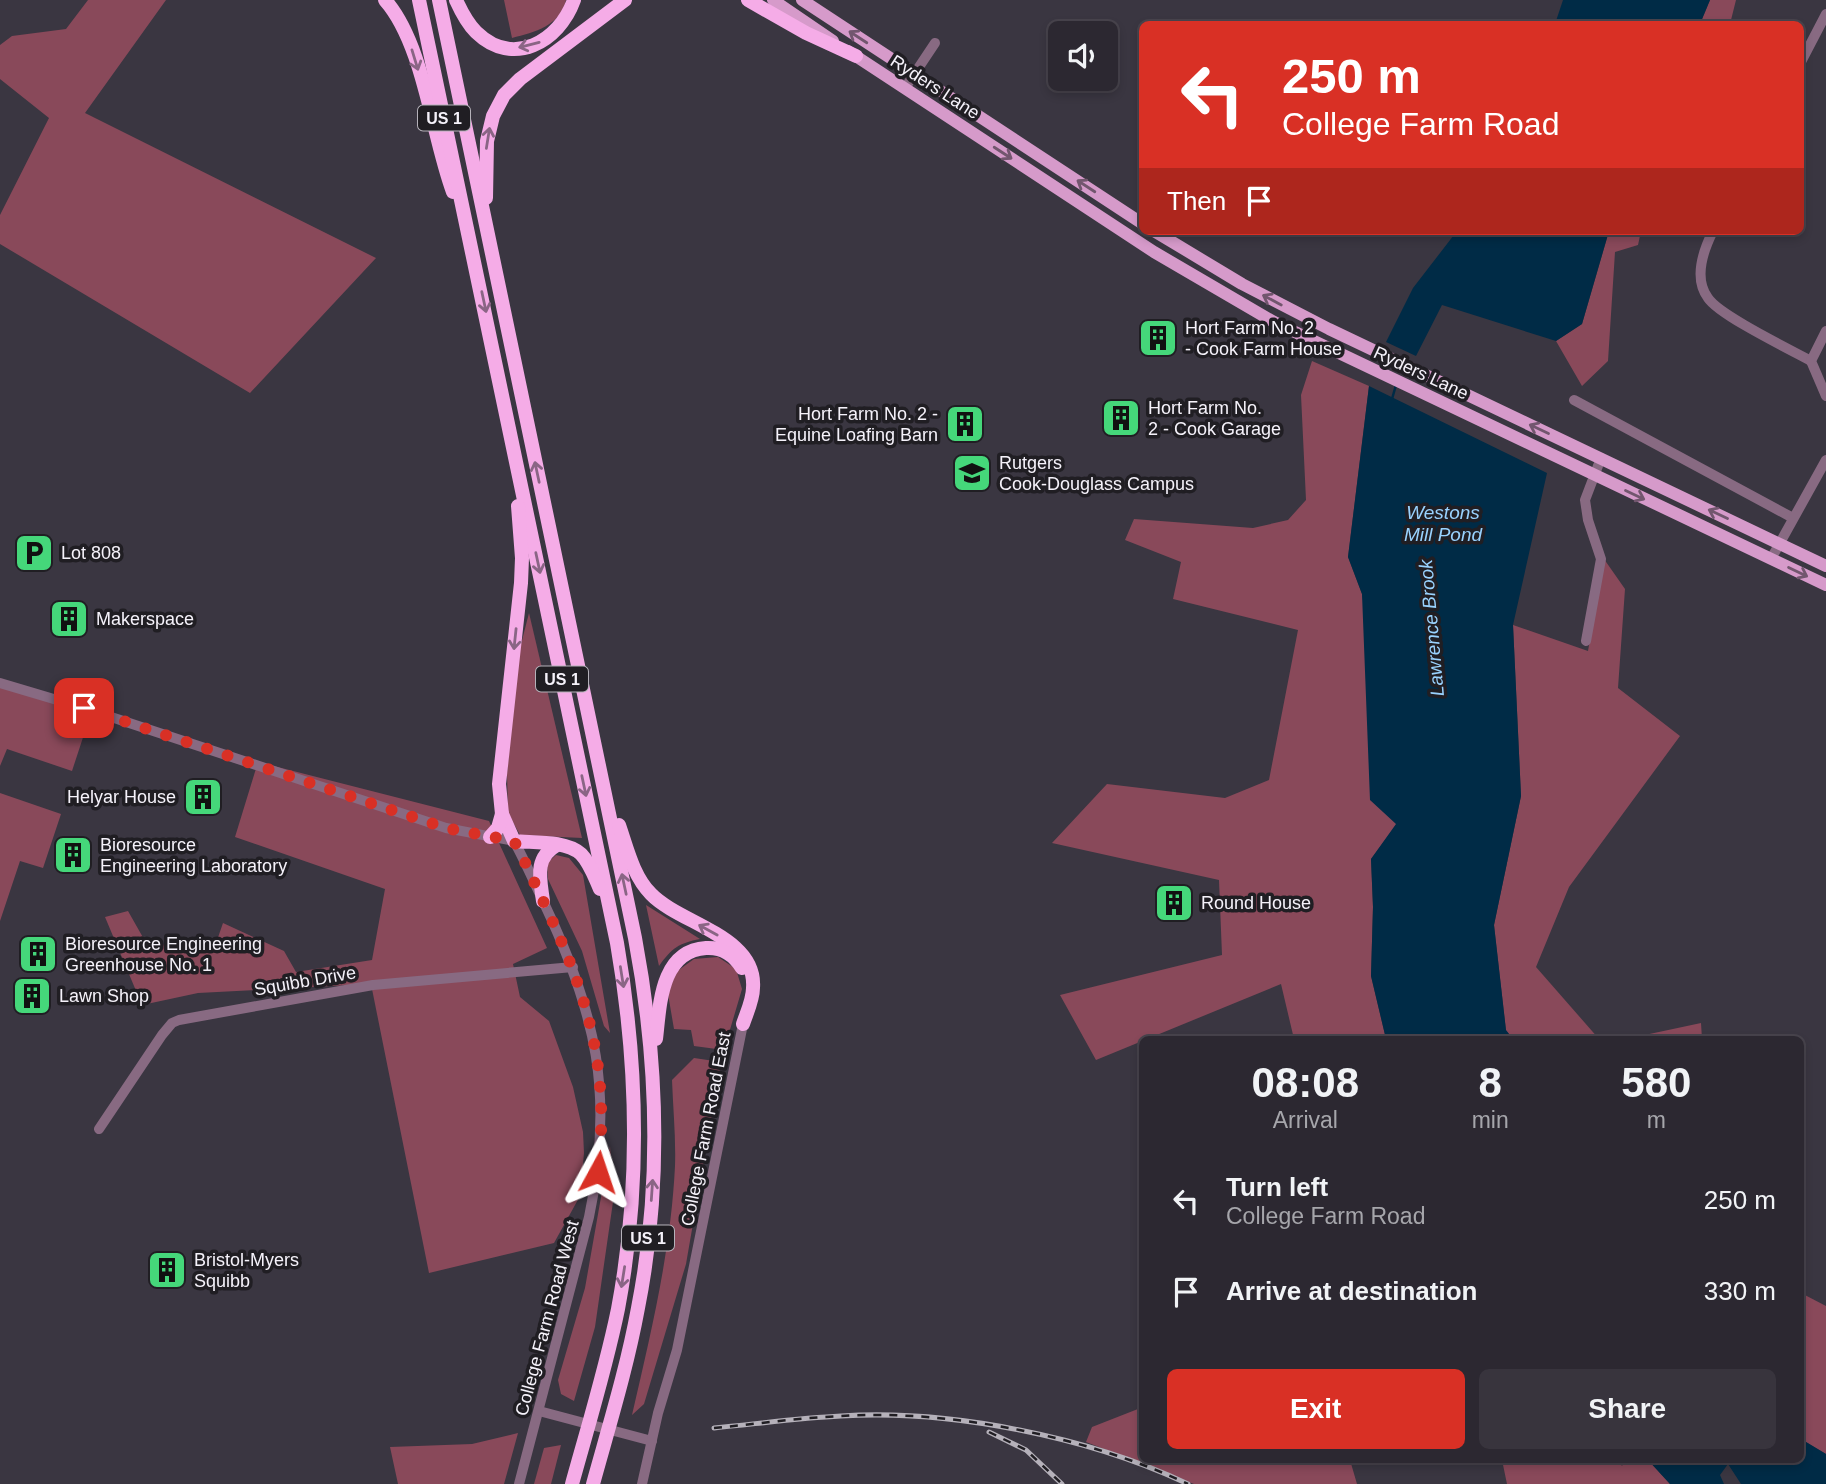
<!DOCTYPE html>
<html lang="en">
<head>
<meta charset="utf-8">
<style>
	body { margin:0; font-family:Arial,sans-serif; background:#38343d; color:#f1f3f6; height:100vh; display:flex; flex-direction:column; font-size:26px; white-space:nowrap }
	* { box-sizing:border-box; margin:0 }
	p { font-size:23px; color:#a6a6ab }
	.icon { flex:none; width:38px; height:38px; fill:none; stroke:currentColor; stroke-width:2; stroke-linecap:round; stroke-linejoin:round }
	.map { position:relative; flex:1; overflow:hidden }
	.panel { position:absolute; left:1139px; top:1036px; width:665px; height:427px; display:flex; flex-direction:column; background:#2c2831; border-radius:10px; box-shadow:0 4px 10px #0003,0 0 0 2px #48444d }
	.panel>* { flex:none }
	.guide { position:absolute; left:1139px; top:21px; width:665px; height:214px; border-radius:10px; box-shadow:0 4px 10px #0003,0 0 0 2px #48444d; background:#d93025; color:#fff; overflow:hidden }
	.tools { position:absolute; left:1048px; top:21px; display:grid; gap:14px }
	.tools a { display:grid; place-items:center; width:70px; height:70px; border-radius:10px; background:#2c2831; box-shadow:0 4px 10px #0003,0 0 0 2px #48444d; font-size:35px }
	.pin { position:absolute; display:grid; place-items:center; width:60px; height:60px; color:#fff; margin:-30px; border-radius:14px; box-shadow:0 4px 10px #0006 }
	.me { position:absolute; width:77px; margin:-38px; rotate:5deg; stroke-linejoin:round; filter:drop-shadow(0 0 5px #0008) }
	.turn { display:flex; align-items:center; gap:24px; height:147px; padding:0 28px; font-size:32px }
	.turn .icon { width:91px; height:91px; stroke-width:2.5 }
	.turn b { display:block; font-size:49px; line-height:60px }
	.then { display:flex; align-items:center; height:66px; padding:0 28px; background:#0003; gap:14px; font-size:26px }
	.eta { display:flex; justify-content:space-evenly; align-items:center; height:119px; text-align:center }
	.eta b { font-size:42px; font-weight:700; line-height:49px }
	.cta { display:flex; gap:14px; margin-top:auto; padding:14px 28px }
	.cta a { flex:1; height:80px; border-radius:10px; background:#d93025; color:#fff; font-size:28px; font-weight:700; line-height:80px; text-align:center }
	.cta a+a { background:#38343d; color:#f1f3f6 }
	ul { padding:0; list-style:none }
	li { display:flex; align-items:center; gap:21px; height:91px; padding:0 28px }
	li div { flex:1 }
	li b { display:block; font-size:26px }
	li em { font-style:normal }
	.map>svg:first-child { display:block }
	.green { fill:#89495a }
	.water { fill:#002b46 }
	.lines { fill:none; stroke-linecap:round; stroke-linejoin:round }
	.stream { stroke:#002b46; stroke-width:2.5 }
	.minor { stroke:#886a82; stroke-width:10 }
	.major { stroke:#d69aca; stroke-width:12 }
	.highway { stroke:#f5ace7; stroke-width:14 }
	.rail-casing { stroke:#b5b1ba; stroke-width:5 }
	.rail { stroke:#201e23; stroke-width:2.5; stroke-dasharray:8; stroke-linecap:butt }
	.oneway { stroke:#72566e }
	.oneway2 { stroke:#8a6585 }
	.route { stroke:#d93025; stroke-width:12; stroke-dasharray:0 21.6 }
	.labels { text-anchor:middle; stroke-width:7; stroke-linejoin:round; paint-order:stroke }
	.shield { fill:#201e23; stroke:#b5b2ba; stroke-width:2 }
	.shield-label { font-size:16px; font-weight:bold; fill:#f5f2fa }
	.street-label { font-size:18px; fill:#f5f2fa; stroke:#201e23 }
	.poi-label { font-size:18px; fill:#f5f2fa; stroke:#201e23; text-anchor:start }
	.water-label { font-size:19px; font-style:italic; fill:#99d2fe; stroke:#201e23 }
</style>
</head>
<body>
<div class="map">
<svg width="1826" height="1484" viewBox="0 0 1826 1484">
	<rect width="100%" height="100%" fill="#3a3641"/>
	<g class="green">
		<path d="M88 0H166L85 113 376 258 250 393 0 244V215L49 118 0 79V45L12 36 66 29Z"/>
		<path d="M504 0H566C560 26 535 32 512 38Z"/>
		<path d="M1710 0H1736L1730 24H1700Z"/>
		<path d="M1609 231H1641L1638 245 1615 252 1608 361 1582 386 1556 341 1582 324Z"/>
		<path d="M1312 361 1369 386 1348 557 1362 594 1397 824 1371 859 1373 907 1371 976 1386 1039H1294L1281 984 1096 1060 1060 995 1222 955 1219 880 1052 843 1107 784 1225 798 1269 780 1298 630 1173 599 1181 562 1125 540 1134 519 1253 528 1288 520 1306 500 1301 395Z"/>
		<path d="M1604 559 1625 589 1618 688 1680 736 1569 887 1536 967 1599 1039H1513L1506 1031 1494 925 1521 796 1513 625 1588 651Z"/>
		<path d="M529 613 582 838 520 835 508 813 507 773 518 656Z"/>
		<path d="M0 681 93 707 72 771 7 749 0 766Z"/>
		<path d="M258 762 489 821 547 948 513 964 520 997 549 1021 573 1087 583 1132 584 1153 580 1196 554 1243 429 1273 371 984 198 993 142 1005 105 917 128 911 145 941 181 948 214 949 223 923 284 951 296 972 372 960 385 889 235 837Z"/>
		<path d="M0 793 61 814 43 868 20 861 0 921Z"/>
		<path d="M556 855 569 858 583 875 610 1033 604 1026 582 951 548 879 547 863Z"/>
		<path d="M646 905 700 939C679 943 672 948 659 966Z"/>
		<path d="M718 957 736 969 742 989 724 1050 694 1046 691 1030 674 1029 668 994 676 972 694 959Z"/>
		<path d="M1701 1023 1702 1039H1626Z"/>
		<path d="M694 1058 721 1062 686 1264 644 1404 632 1415C651 1333 671 1250 675 1166 676 1138 673 1108 672 1080Z"/>
		<path d="M610 1146 614 1195 595 1327 574 1401 561 1394 558 1380 585 1288Z"/>
		<path d="M1801 1293 1826 1306V1454L1801 1439Z"/>
		<path d="M1143 1407V1460H1350L1357 1484H1194L1086 1442 1092 1427Z"/>
		<path d="M518 1433 504 1484H398L390 1447 472 1444Z"/>
		<path d="M561 1445 551 1484H534L544 1448Z"/>
		<path d="M1502 1460H1618L1622 1466 1625 1460H1648L1670 1484H1507Z"/>
	</g>
	<g class="water">
		<path d="M1563 0H1710L1700 24H1555Z"/>
		<path d="M1457 231H1609L1582 324 1556 341 1442 305 1416 356 1386 342 1413 288Z"/>
		<path d="M1369 386 1547 473 1513 625 1521 796 1494 925 1506 1030 1513 1039H1386L1371 976 1373 907 1371 859 1396 824 1370 800 1362 594 1348 557Z"/>
		<path d="M1801 1439 1826 1454V1484H1741L1728 1464 1720 1475 1724 1484H1670L1648 1460H1801Z"/>
	</g>
	<g class="lines">
		<path class="stream" d="M1392 399 1396 385"/>
		<g class="minor">
			<path d="M1801 62 1826 14"/>
			<path d="M905 88 935 43"/>
			<path d="M1713 231C1703 251 1693 278 1708 298 1719 315 1789 349 1811 361"/>
			<path d="M1826 331 1811 361 1826 396"/>
			<path d="M1574 400 1793 518"/>
			<path d="M1771 559 1826 460"/>
			<path d="M1586 641 1601 559 1588 520 1585 500 1601 458"/>
			<path d="M0 683 84 708 446 828 514 841C525 861 534 882 544 903 596 1013 615 1095 589 1217L519 1484"/>
			<path d="M99 1129 162 1035 172 1023 179 1020 373 985 573 967"/>
			<path d="M539 1411 652 1441"/>
			<path d="M642 1484 658 1413 677 1350 743 1024"/>
		</g>
		<g class="major">
			<path d="M773 0 833 41"/>
			<path d="M802 0 1143 224"/>
			<path d="M848 51 1154 252 1274 322 1826 585"/>
			<path d="M1154 231 1242 284 1329 329 1826 566"/>
		</g>
		<g class="highway">
			<path d="M385 0C424 44 432 136 453 192"/>
			<path d="M419 0 617 943C638 1064 641 1187 618 1309 606 1368 588 1426 572 1484"/>
			<path d="M439 0 635 938C658 1060 662 1186 638 1308 627 1368 609 1426 593 1484"/>
			<path d="M456 0C461 11 467 23 476 32 513 68 559 42 574 0"/>
			<path d="M748 0 806 33 856 56"/>
			<path d="M486 198 487 141 493 116 504 95 520 79 625 0"/>
			<path d="M518 506 522 558 521 583 499 784 502 814 514 841C533 843 565 840 581 854 590 863 595 878 600 889"/>
			<path d="M619 825C627 848 633 876 651 894 680 924 757 936 753 988 753 1000 747 1012 743 1024"/>
			<path d="M490 837 498 828 502 814"/>
			<path d="M543 901C540 878 534 858 557 845"/>
			<path d="M656 1039C660 1006 660 951 706 948 721 947 734 955 742 968"/>
		</g>
		<defs>
			<g id="rail">
				<path d="M714 1428C756 1424 798 1418 841 1416 950 1409 1089 1437 1188 1484"/>
				<path d="M989 1432 1026 1450 1062 1484"/>
			</g>
		</defs>
		<use href="#rail" class="rail-casing"/>
		<use href="#rail" class="rail"/>
	</g>
	<defs><path id="oneway-shaft" d="M-6 0H5M1.5-3L5.5 0L1.5 3" fill="none" stroke-width="1.6" stroke-linecap="round" stroke-linejoin="round" transform="scale(1.75)"/></defs>
	<g class="oneway">
		<use href="#oneway-shaft" transform="translate(858 37) rotate(-147)"/>
		<use href="#oneway-shaft" transform="translate(1003 153) rotate(33)"/>
		<use href="#oneway-shaft" transform="translate(1086 186) rotate(-147)"/>
		<use href="#oneway-shaft" transform="translate(1272 300) rotate(-152)"/>
		<use href="#oneway-shaft" transform="translate(1539 429) rotate(-155)"/>
		<use href="#oneway-shaft" transform="translate(1635 495) rotate(25)"/>
		<use href="#oneway-shaft" transform="translate(1718 514) rotate(-155)"/>
		<use href="#oneway-shaft" transform="translate(1798 572) rotate(26)"/>
	</g>
	<g class="oneway2">
		<use href="#oneway-shaft" transform="translate(529 45) rotate(166)"/>
		<use href="#oneway-shaft" transform="translate(415 60) rotate(73)"/>
		<use href="#oneway-shaft" transform="translate(488 138) rotate(-81)"/>
		<use href="#oneway-shaft" transform="translate(484 302) rotate(78)"/>
		<use href="#oneway-shaft" transform="translate(537 472) rotate(-102)"/>
		<use href="#oneway-shaft" transform="translate(538 563) rotate(78)"/>
		<use href="#oneway-shaft" transform="translate(515 639) rotate(96)"/>
		<use href="#oneway-shaft" transform="translate(584 786) rotate(78)"/>
		<use href="#oneway-shaft" transform="translate(624 884) rotate(-102)"/>
		<use href="#oneway-shaft" transform="translate(708 930) rotate(-151)"/>
		<use href="#oneway-shaft" transform="translate(622 977) rotate(81)"/>
		<use href="#oneway-shaft" transform="translate(652 1190) rotate(-86)"/>
		<use href="#oneway-shaft" transform="translate(623 1277) rotate(99)"/>
	</g>
	<g class="lines">
		<path class="route" d="M84 708 446 828 514 841C525 861 534 882 544 903 588 996 610 1068 598 1172"/>
	</g>
	<defs>
		<symbol id="building-square" viewBox="-11 -11 22 22"><rect x="-9" y="-9" width="18" height="18" rx="4" fill="#45d77a" stroke="#201e23"/><path d="M-4-6H4V6H1V3H-1V6H-4ZM-2.5-4.3h1.7v1.8h-1.7ZM.8-4.3h1.7v1.8H.8ZM-2.5-1h1.7V.8h-1.7ZM.8-1h1.7V.8H.8Z" fill="#111"/></symbol>
		<symbol id="university-square" viewBox="-11 -11 22 22"><rect x="-9" y="-9" width="18" height="18" rx="4" fill="#45d77a" stroke="#201e23"/><path d="M0-5L7-2L0 1L-7-2ZM-4 1L0 2.5L4 1V4Q0 6-4 4Z" fill="#111"/></symbol>
		<symbol id="parking-square" viewBox="-11 -11 22 22"><rect x="-9" y="-9" width="18" height="18" rx="4" fill="#45d77a" stroke="#201e23"/><path d="M-3.5-5.5H1a3.5 3.5 0 0 1 0 7H-1V5.5H-3.5ZM-1-3.4V-.6H.8a1.4 1.4 0 0 0 0-2.8Z" fill="#111"/></symbol>
	</defs>
	<g fill-rule="evenodd">
		<use href="#building-square" x="1136" y="316" width="44" height="44"/>
		<use href="#building-square" x="1099" y="396" width="44" height="44"/>
		<use href="#building-square" x="943" y="402" width="44" height="44"/>
		<use href="#university-square" x="950" y="451" width="44" height="44"/>
		<use href="#parking-square" x="12" y="531" width="44" height="44"/>
		<use href="#building-square" x="47" y="597" width="44" height="44"/>
		<use href="#building-square" x="181" y="775" width="44" height="44"/>
		<use href="#building-square" x="51" y="833" width="44" height="44"/>
		<use href="#building-square" x="1152" y="881" width="44" height="44"/>
		<use href="#building-square" x="16" y="932" width="44" height="44"/>
		<use href="#building-square" x="10" y="974" width="44" height="44"/>
		<use href="#building-square" x="145" y="1248" width="44" height="44"/>
	</g>
	<g class="labels">
		<g class="shield">
			<rect x="418" y="105.5" width="52" height="25" rx="5"/>
			<rect x="536" y="666.5" width="52" height="25" rx="5"/>
			<rect x="622" y="1225.5" width="52" height="25" rx="5"/>
		</g>
		<g class="shield-label">
			<text x="444" y="124">US 1</text>
			<text x="562" y="685">US 1</text>
			<text x="648" y="1244">US 1</text>
		</g>
		<g class="street-label">
			<text transform="translate(935 87) rotate(33)" y="6">Ryders Lane</text>
			<text transform="translate(1421 373) rotate(25)" y="6">Ryders Lane</text>
			<text transform="translate(305 981) rotate(-10)" y="6">Squibb Drive</text>
			<text transform="translate(706 1129) rotate(-79)" y="6">College Farm Road East</text>
			<text transform="translate(547 1318) rotate(-75)" y="6">College Farm Road West</text>
		</g>
		<g class="poi-label">
			<text x="1185" y="334">Hort Farm No. 2<tspan x="1185" dy="21">- Cook Farm House</tspan></text>
			<text x="1148" y="414">Hort Farm No.<tspan x="1148" dy="21">2 - Cook Garage</tspan></text>
			<text x="938" y="420" text-anchor="end">Hort Farm No. 2 -<tspan x="938" dy="21">Equine Loafing Barn</tspan></text>
			<text x="999" y="469">Rutgers<tspan x="999" dy="21">Cook-Douglass Campus</tspan></text>
			<text x="61" y="559">Lot 808</text>
			<text x="96" y="625">Makerspace</text>
			<text x="176" y="803" text-anchor="end">Helyar House</text>
			<text x="100" y="851">Bioresource<tspan x="100" dy="21">Engineering Laboratory</tspan></text>
			<text x="1201" y="909">Round House</text>
			<text x="65" y="950">Bioresource Engineering<tspan x="65" dy="21">Greenhouse No. 1</tspan></text>
			<text x="59" y="1002">Lawn Shop</text>
			<text x="194" y="1266">Bristol-Myers<tspan x="194" dy="21">Squibb</tspan></text>
		</g>
		<g class="water-label">
			<text x="1443" y="519">Westons<tspan x="1443" dy="22">Mill Pond</tspan></text>
			<text transform="translate(1431 628) rotate(-95)" y="7">Lawrence Brook</text>
		</g>
	</g>
</svg>
<div class="tools">
<a><svg class="icon" aria-label="sound" viewBox="0 0 24 24"><path d="M4 9h4l5-4v14l-5-4H4zM17 9q2 3 0 6"/></svg></a>
</div>
<div class="pin" style="left:84px;top:708px;background:#d93025"><svg class="icon" aria-label="arrive" viewBox="0 0 24 24"><path d="M6 21V4h12l-3 4 3 4H6"/></svg></div>
<svg class="me" style="left:598px;top:1172px" viewBox="-20 -20 40 40"><path d="M0-17L14 15 0 8-14 15z" fill="#d93025" stroke="#fff" stroke-width="4"/></svg>
<div class="guide">
<div class="turn"><svg class="icon" aria-label="left" viewBox="0 0 24 24"><path d="M17 20v-9H6M10 6l-5 5 5 5"/></svg><div><b>250 m</b>College Farm Road</div></div>
<div class="then">Then<svg class="icon" aria-label="arrive" viewBox="0 0 24 24"><path d="M6 21V4h12l-3 4 3 4H6"/></svg></div>
</div>
<section class="panel">
<div class="eta">
<div><b>08:08</b><p>Arrival</p></div>
<div><b>8</b><p>min</p></div>
<div><b>580</b><p>m</p></div>
</div>
<ul>
<li><svg class="icon" aria-label="left" viewBox="0 0 24 24"><path d="M17 20v-9H6M10 6l-5 5 5 5"/></svg><div><b>Turn left</b><p>College Farm Road</p></div><em>250 m</em></li>
<li><svg class="icon" aria-label="arrive" viewBox="0 0 24 24"><path d="M6 21V4h12l-3 4 3 4H6"/></svg><div><b>Arrive at destination</b></div><em>330 m</em></li>
</ul>
<div class="cta"><a>Exit</a><a>Share</a></div>
</section>
</div>
</body>
</html>
